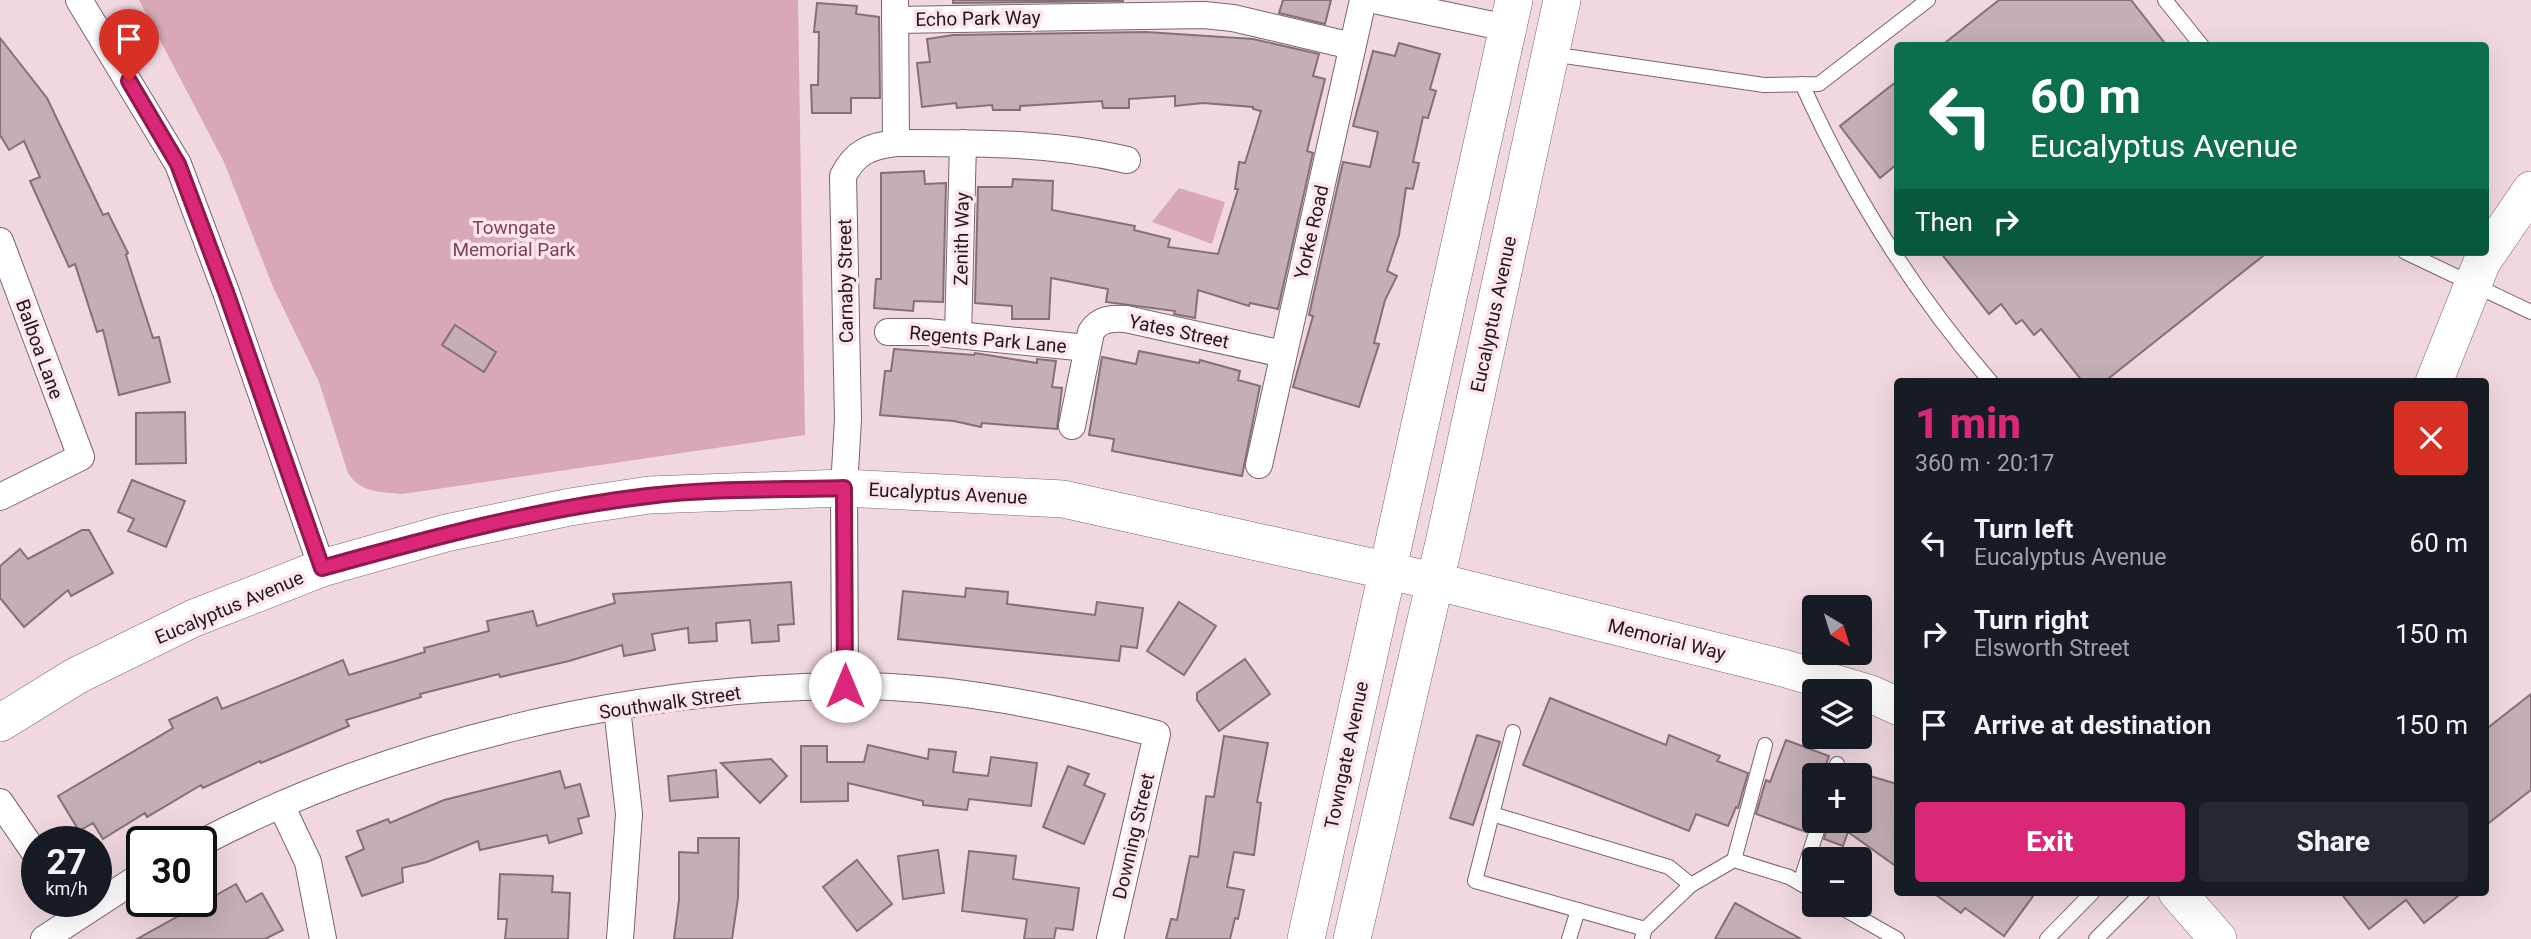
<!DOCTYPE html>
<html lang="en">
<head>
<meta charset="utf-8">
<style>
	body { margin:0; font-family:Roboto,sans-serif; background:#242831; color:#f1f3f6; height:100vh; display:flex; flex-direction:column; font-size:26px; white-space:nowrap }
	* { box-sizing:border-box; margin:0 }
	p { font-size:23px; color:#9ea1a6 }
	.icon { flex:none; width:38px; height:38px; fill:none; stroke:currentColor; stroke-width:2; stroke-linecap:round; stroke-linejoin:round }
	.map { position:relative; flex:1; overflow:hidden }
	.side { position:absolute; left:1894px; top:378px; width:595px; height:518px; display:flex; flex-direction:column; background:#171b24; border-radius:7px; box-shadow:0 7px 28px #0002 }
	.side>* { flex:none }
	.guide { position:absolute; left:1894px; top:42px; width:595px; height:214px; border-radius:7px; box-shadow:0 7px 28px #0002; background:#0b6e4f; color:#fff; overflow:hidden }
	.needle { width:46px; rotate:142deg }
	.controls { position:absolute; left:1802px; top:595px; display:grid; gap:14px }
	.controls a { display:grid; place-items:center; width:70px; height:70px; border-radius:7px; background:#171b24; box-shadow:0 7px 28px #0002; font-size:35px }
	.speed { position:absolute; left:21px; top:826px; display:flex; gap:14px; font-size:35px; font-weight:700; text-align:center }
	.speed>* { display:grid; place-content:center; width:91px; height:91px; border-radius:50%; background:#171b24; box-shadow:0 7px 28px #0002; line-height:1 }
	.speed small { font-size:18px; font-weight:400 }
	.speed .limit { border:4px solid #111; border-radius:10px; background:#fff; color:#111 }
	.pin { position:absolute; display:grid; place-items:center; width:60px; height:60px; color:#fff; margin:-72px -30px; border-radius:50% 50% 50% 0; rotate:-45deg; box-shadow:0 0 7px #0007 }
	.pin .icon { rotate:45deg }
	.me { position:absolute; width:77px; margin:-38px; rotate:0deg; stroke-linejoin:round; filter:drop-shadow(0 0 5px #0008) }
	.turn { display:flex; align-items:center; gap:24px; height:147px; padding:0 21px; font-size:32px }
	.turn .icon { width:91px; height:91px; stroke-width:2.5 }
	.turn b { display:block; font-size:49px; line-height:60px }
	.then { display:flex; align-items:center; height:66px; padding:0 21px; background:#0003; gap:14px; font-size:26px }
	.round { display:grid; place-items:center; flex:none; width:74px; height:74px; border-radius:7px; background:#242831 }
	.overview { display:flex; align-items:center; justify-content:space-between; height:119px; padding:0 21px }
	h1 { font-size:42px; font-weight:800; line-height:52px; color:#db2777 }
	.cta { display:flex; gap:14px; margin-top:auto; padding:14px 21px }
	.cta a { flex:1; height:80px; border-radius:7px; background:#db2777; color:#fff; font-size:28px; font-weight:800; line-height:80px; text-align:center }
	.cta a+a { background:#242831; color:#f1f3f6 }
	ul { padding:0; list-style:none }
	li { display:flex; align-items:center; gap:21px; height:91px; padding:0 21px }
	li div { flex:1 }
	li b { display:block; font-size:26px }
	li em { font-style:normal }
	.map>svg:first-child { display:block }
	.green { fill:#d8a8b7 }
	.building { fill:#c5aeb5; stroke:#857077; stroke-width:2 }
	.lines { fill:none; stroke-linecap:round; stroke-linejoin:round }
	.lane-casing { stroke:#7a656b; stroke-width:16 }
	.street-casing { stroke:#7a656b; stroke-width:28 }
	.secondary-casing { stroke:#7a656b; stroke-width:38 }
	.lane { stroke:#fff; stroke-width:14 }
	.street { stroke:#fff; stroke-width:26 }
	.secondary { stroke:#fff; stroke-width:37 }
	.route-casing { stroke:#8e194d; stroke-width:18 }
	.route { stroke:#db2777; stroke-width:12 }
	.labels { text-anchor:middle; stroke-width:7; stroke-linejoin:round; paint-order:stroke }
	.street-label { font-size:19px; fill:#21181b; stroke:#fee5ed }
	.park-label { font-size:19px; fill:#803f58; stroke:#fee5ed }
</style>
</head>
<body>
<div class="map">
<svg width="2531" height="939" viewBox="0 0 2531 939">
	<rect width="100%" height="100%" fill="#f1d8e0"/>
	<g class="green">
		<path d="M139 0H798L805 435 403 494C382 492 360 493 348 473L319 382 273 287 224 162Z"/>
		<path d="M1179 188 1225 202 1212 244 1152 222Z"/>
	</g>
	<g class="building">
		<path d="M953 0H1123V1L953 3Z"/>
		<path d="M1283 0H1331L1325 24 1279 13Z"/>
		<path d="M1999 0H2131L2167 46H1941Z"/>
		<path d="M817 3 857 6 856 14 879 17 880 98H851V113H812L811 85H818L819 32H814Z"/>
		<path d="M1146 32 1253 39 1319 54 1313 76 1325 79 1307 151 1313 153 1278 309 1250 303 1249 306 1198 290 1195 318 1174 314 1175 311 1106 302 1108 289 1051 278 1049 319H1012V306L975 303 978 187H1012L1013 179 1053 181 1052 210 1135 226 1134 230 1170 239 1168 247 1218 254 1238 189H1235L1239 162 1245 163 1261 111 1253 109V107L1203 103 1175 106V96L1129 99V108H1103L1102 101 1020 106V110H993L992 105 957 108 956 103 922 107 917 63 930 62 927 39 953 35Z"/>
		<path d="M0 38 47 98 103 215 108 213 128 253 126 255 153 338 159 337 170 382 119 395 103 330 97 332 75 264 69 267 30 181 40 177 24 141 9 150 0 135Z"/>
		<path d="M1399 43 1440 54 1430 89 1436 91 1428 118 1423 117 1413 162 1419 163 1413 189 1406 188 1399 235 1387 271 1397 276 1385 300 1374 343 1379 344 1359 407 1293 387 1313 316 1309 315 1343 162 1370 167 1378 132 1353 126 1373 51 1395 56Z"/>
		<path d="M1897 81V164L1880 178 1840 126Z"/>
		<path d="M924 171 925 184 946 183 943 302 914 301 913 311 874 308 876 279H881V173Z"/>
		<path d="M1940 252H2268L2104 382H2083L2041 329 2034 335 2022 320 2016 324 2001 304 1989 314Z"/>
		<path d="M455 325 496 352 484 372 442 345Z"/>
		<path d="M894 349 974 355 975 353 1037 363V359L1056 361 1052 387 1062 388 1057 429 982 423 981 427 954 421 880 415 885 371H891Z"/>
		<path d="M1139 351 1199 363 1200 360 1240 371 1238 380 1260 386 1242 476 1112 451 1114 439 1089 435 1102 357 1136 364Z"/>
		<path d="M185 412 186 463 136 464V413Z"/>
		<path d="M132 480 185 501 166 547 128 531 134 519 118 512Z"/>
		<path d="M82 530H89L113 573 71 596 68 590 24 627 0 598V566L20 549 28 559Z"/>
		<path d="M791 582 794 624 778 625 779 641 752 643 750 620 716 623 717 641 689 643 688 628 652 634 655 650 624 656 622 645 569 661 500 677 499 674 420 694 421 697 346 720 349 726 261 763 260 761 203 788 201 785 147 817 145 813 103 839 93 823 79 831 58 796 173 728 169 720 217 697 222 709 343 660 349 675 425 652 424 648 489 631 487 621 533 611 537 626 615 603 613 594Z"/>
		<path d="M966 588 1008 592 1007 604 1095 615 1097 602 1143 608 1137 648 1121 646 1119 661 898 639 903 591 965 597Z"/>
		<path d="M1179 602 1216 626 1184 675 1147 651Z"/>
		<path d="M1245 659 1270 694 1219 731 1197 700V693Z"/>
		<path d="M2531 694V790L2485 826V730Z"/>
		<path d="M1550 698 1666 745 1669 735 1720 756 1717 761 1748 773 1738 808 1736 807 1728 826 1696 814 1689 831 1523 765Z"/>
		<path d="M1477 735 1500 742 1473 825 1450 818Z"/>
		<path d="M1224 736 1268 743 1257 802 1261 803 1254 855 1234 852 1227 887 1244 890 1238 919 1235 918 1230 939H1166L1171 919 1177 920 1190 856 1198 857 1206 796 1214 797Z"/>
		<path d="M1786 740 1829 756 1822 775H1815V795L1805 821H1810L1806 832 1756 814 1766 780 1770 782Z"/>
		<path d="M868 745 928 759 929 749 956 752 953 772 988 776 991 757 1037 763 1031 806 969 799 967 810 923 805V801L848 783V801L801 802V746H827V762H864Z"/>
		<path d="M771 759 787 776 760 803 721 763Z"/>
		<path d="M1068 766 1089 774 1084 785 1105 794 1084 844 1043 827Z"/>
		<path d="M716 770 718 797 670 801 668 776Z"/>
		<path d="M560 771 565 788 580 784 589 816 578 819 582 833 549 843 547 835 480 850 478 841 427 862 402 868 403 882 362 896 346 857 364 849 357 831 388 819 390 823 444 800Z"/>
		<path d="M1860 773 1897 784V867L1848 832 1843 846 1824 839 1829 821H1860Z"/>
		<path d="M698 838H739L738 898 732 939H674L679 900V852L698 853Z"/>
		<path d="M938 850 944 893 903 899 898 856Z"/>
		<path d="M969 851 1016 856 1013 879 1079 888 1073 930 1056 928 1054 939H1024L1027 919 962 911Z"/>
		<path d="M857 860 892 904 857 931 823 887Z"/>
		<path d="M500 874 553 876 552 892 570 893 568 939H505L507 919H498Z"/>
		<path d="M236 884 246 902 262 893 283 930 265 939H137Z"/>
		<path d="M1932 892H2036L2004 936 1965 908 1961 913Z"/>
		<path d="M2340 892H2463L2424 923 2406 900 2369 929Z"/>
		<path d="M1735 903 1801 939H1715Z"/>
	</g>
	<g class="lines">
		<defs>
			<g id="lane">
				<path d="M2165 0 2202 46"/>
				<path d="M1551 54 1764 85 1819 84 1928 0"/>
				<path d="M1802 84C1850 191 1914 293 1991 382"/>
				<path d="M2405 252 2531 312"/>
				<path d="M1513 732 1475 881 1645 929"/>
				<path d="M1834 775 1837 764"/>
				<path d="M1492 814 1669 867 1691 885"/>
				<path d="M1734 860 1765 745"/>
				<path d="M1800 883 1820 821"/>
				<path d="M1837 905 1897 939"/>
				<path d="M1569 939 1578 910"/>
				<path d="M1642 939 1645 929 1691 885 1734 860 1789 877 1815 892"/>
				<path d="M2047 939 2093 892"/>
				<path d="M2096 939 2143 892"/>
			</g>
			<g id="street">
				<path d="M79 0 178 164 226 292 322 568"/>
				<path d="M895 0 896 143"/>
				<path d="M1374 0 1507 28"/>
				<path d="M895 20 1204 15 1233 18 1352 46"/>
				<path d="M0 241 81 457 0 497"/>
				<path d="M888 332H927L1087 348"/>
				<path d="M958 335 963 143"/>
				<path d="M1072 426 1091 332C1099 319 1111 318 1126 319L1283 354"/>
				<path d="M1259 465 1363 0"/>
				<path d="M845 686 844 488 848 419 843 176C855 152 870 146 896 143 974 143 1050 142 1127 160"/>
				<path d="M617 708 629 814 620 939"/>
				<path d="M0 802 37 856"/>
				<path d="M281 805 308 862 323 939"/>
				<path d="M201 843C392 743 628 688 844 686 949 685 1056 707 1157 734L1110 939"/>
				<path d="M44 939 142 875"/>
			</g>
			<g id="secondary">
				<path d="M2434 382 2482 262 2531 190"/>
				<path d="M0 723 76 676 194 618 322 568 446 533 570 507 649 495 844 488 1063 499 1434 581 1783 668 1871 694 1897 706"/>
				<path d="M2177 892 2218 939"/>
				<path d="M1306 939 1514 0"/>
				<path d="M1352 939 1446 534 1562 0"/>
			</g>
		</defs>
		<use href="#lane" class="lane-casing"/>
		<use href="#street" class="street-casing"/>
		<use href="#secondary" class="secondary-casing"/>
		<use href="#lane" class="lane"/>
		<use href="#street" class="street"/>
		<use href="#secondary" class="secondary"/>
	</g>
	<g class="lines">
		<defs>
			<path id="route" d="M129 81 178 164 226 292 322 568C430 538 537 509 648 496 713 488 779 490 844 488L845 686"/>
		</defs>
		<use href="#route" class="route-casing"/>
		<use href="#route" class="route"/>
	</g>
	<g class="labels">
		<g class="street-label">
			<text transform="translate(978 18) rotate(-1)" y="7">Echo Park Way</text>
			<text transform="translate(1311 232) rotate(-77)" y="7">Yorke Road</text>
			<text transform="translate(961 239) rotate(-89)" y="7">Zenith Way</text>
			<text transform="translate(845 281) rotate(-91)" y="7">Carnaby Street</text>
			<text transform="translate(1493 314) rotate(-78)" y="7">Eucalyptus Avenue</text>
			<text transform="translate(1179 331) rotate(12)" y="7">Yates Street</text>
			<text transform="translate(988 339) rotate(5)" y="7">Regents Park Lane</text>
			<text transform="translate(40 349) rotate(70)" y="7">Balboa Lane</text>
			<text transform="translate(948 493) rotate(3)" y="7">Eucalyptus Avenue</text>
			<text transform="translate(229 607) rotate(-23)" y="7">Eucalyptus Avenue</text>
			<text transform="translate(1667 639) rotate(14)" y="7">Memorial Way</text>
			<text transform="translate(670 702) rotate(-8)" y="7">Southwalk Street</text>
			<text transform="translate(1346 755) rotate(-78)" y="7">Towngate Avenue</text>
			<text transform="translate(1133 836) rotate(-77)" y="7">Downing Street</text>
		</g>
		<g class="park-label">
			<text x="514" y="234">Towngate<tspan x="514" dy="22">Memorial Park</tspan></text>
		</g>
	</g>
</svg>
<div class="controls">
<a><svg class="needle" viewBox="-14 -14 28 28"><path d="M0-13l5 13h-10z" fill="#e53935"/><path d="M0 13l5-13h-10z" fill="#9ea1a6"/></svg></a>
<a><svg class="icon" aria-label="layers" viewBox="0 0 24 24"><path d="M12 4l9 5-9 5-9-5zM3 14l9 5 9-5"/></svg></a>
<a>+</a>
<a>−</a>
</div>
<div class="speed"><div>27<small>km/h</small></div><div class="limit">30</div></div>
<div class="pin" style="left:129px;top:81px;background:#d93025"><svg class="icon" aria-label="arrive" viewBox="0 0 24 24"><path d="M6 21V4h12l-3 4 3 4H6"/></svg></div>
<svg class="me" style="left:845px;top:686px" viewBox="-20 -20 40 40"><circle r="19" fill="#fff"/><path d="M0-13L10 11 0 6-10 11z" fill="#db2777"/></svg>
<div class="guide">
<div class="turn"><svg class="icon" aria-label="left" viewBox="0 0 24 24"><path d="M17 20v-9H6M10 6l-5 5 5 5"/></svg><div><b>60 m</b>Eucalyptus Avenue</div></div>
<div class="then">Then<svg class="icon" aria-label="right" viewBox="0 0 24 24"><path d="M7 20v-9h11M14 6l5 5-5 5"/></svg></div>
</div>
<section class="side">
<div class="overview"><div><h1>1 min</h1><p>360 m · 20:17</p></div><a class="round" style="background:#d93025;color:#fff"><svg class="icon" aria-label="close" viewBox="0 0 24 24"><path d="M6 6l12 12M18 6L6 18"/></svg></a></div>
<ul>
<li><svg class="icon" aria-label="left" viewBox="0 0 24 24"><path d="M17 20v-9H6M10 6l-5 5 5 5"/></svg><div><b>Turn left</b><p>Eucalyptus Avenue</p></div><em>60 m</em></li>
<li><svg class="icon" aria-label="right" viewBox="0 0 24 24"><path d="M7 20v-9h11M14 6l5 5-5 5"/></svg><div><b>Turn right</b><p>Elsworth Street</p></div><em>150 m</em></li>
<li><svg class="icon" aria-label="arrive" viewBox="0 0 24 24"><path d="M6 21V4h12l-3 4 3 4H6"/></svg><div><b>Arrive at destination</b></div><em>150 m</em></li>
</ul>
<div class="cta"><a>Exit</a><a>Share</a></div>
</section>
</div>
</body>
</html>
